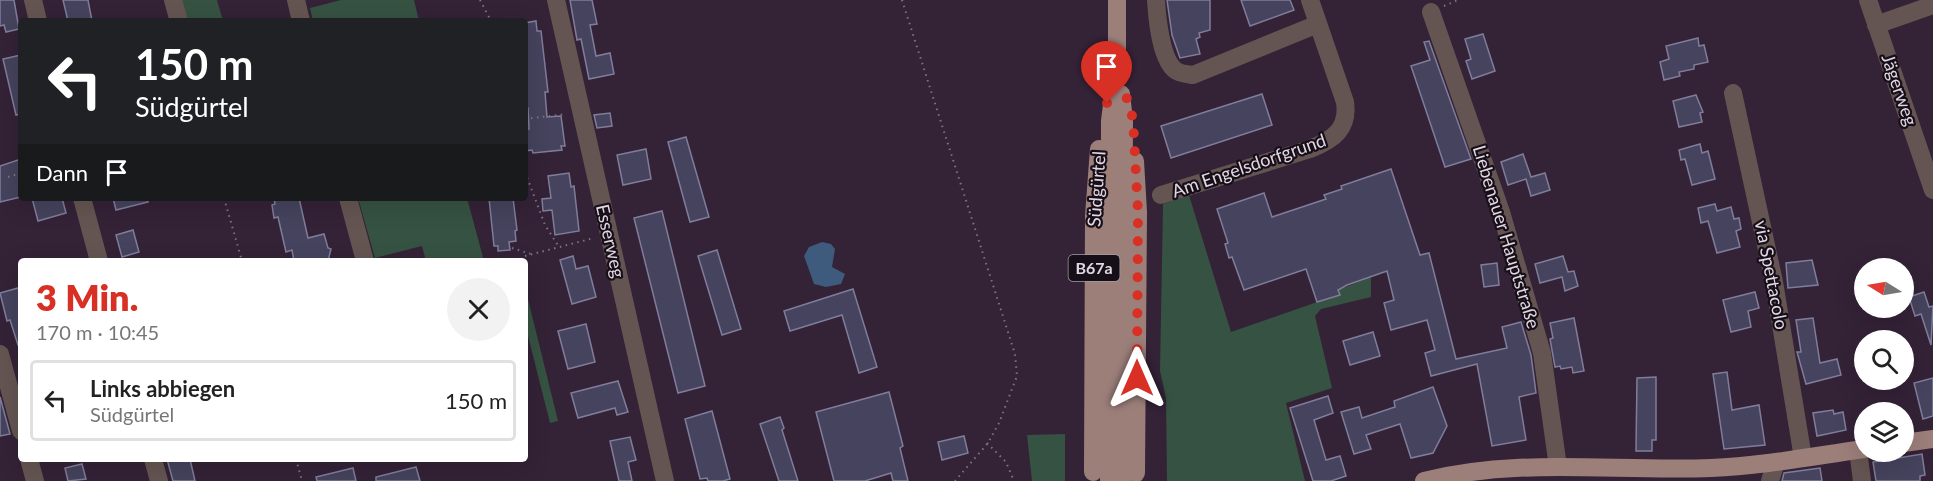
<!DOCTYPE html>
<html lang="de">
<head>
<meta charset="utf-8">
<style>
	body { margin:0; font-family:Lato,sans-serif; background:#f2f2f2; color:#222; height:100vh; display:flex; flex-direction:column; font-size:22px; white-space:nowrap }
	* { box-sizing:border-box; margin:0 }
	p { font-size:20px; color:#767676 }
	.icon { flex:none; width:33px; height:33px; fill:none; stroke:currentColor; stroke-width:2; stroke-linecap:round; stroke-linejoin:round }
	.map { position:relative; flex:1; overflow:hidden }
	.drawer { position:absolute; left:18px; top:258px; width:510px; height:204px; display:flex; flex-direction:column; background:#fff; border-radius:6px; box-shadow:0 6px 24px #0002 }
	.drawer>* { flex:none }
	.banner { position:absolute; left:18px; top:18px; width:510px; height:183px; border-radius:6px; box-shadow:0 6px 24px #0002; background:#202124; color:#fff; overflow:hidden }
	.needle { width:39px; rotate:281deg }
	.controls { position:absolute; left:1854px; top:258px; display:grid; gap:12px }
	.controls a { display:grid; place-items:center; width:60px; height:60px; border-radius:50%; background:#fff; box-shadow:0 6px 24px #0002; font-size:30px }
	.pin { position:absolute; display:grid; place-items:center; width:51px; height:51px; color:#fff; margin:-62px -26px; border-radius:50% 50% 50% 0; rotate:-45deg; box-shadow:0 0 6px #0007 }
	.pin .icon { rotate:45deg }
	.me { position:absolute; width:66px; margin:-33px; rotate:0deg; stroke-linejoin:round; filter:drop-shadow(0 0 4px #0008) }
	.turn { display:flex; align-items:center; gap:21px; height:126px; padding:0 18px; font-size:27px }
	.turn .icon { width:78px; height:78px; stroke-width:2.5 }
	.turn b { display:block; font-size:42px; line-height:51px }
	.then { display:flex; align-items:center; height:57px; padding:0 18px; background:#0003; gap:12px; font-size:22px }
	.round { display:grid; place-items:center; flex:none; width:63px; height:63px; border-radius:32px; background:#f2f2f2 }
	.overview { display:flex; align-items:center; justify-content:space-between; height:102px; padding:0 18px }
	h1 { font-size:36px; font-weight:800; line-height:45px; color:#d93025 }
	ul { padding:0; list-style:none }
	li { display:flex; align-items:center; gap:18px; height:81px; margin:0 12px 9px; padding:0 6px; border:3px solid #e0e0e0; border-radius:6px }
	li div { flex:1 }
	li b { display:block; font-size:22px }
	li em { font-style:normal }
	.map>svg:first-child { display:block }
	.green { fill:#365242 }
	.water { fill:#3e5a7d }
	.building { fill:#45435d; stroke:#807d9b; stroke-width:1.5 }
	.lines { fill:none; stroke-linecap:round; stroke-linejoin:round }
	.path { stroke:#817284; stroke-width:2; stroke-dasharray:1.5 4.5; stroke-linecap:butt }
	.minor { stroke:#645552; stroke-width:18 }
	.major { stroke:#9d7f7a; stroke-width:18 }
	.route { stroke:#d93025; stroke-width:10; stroke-dasharray:0 18 }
	.labels { text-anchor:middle; stroke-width:4.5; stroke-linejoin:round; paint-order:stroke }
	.shield { fill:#170f18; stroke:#a59ba7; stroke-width:1.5 }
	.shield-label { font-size:16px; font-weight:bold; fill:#e2d7e4 }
	.street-label { font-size:18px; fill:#e2d7e4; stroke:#170f18 }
</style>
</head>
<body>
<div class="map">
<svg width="1933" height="481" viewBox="0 0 1933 481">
	<rect width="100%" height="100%" fill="#342237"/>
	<g class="green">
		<path d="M178 0H217L223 21H184Z"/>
		<path d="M341 0H414L419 21H313L310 8Z"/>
		<path d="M1189 195 1231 332 1340 294 1338 290 1371 277V297L1321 309 1315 316 1332 388 1286 403 1305 481H1167L1166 398 1160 371 1163 204Z"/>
		<path d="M358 198H467L484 261H426L422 246 375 258Z"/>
		<path d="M525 287 558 421 550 423 525 324Z"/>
		<path d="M1065 434V481H1032L1027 435Z"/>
	</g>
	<path class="water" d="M822 242 831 244 835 249 832 267 845 274 841 284 826 287 814 284 804 256 809 247Z"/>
	<g class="building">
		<path d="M0 0H14L19 29 6 32 4 25 0 26Z"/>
		<path d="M63 0H88L92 21H68Z"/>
		<path d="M570 0H592L597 24 590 25 596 56 610 53 614 74 589 79 581 39 577 40Z"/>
		<path d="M1167 0H1210V30L1199 33 1200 37 1196 39 1200 54 1180 58 1172 35Z"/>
		<path d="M1241 0H1290L1294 10 1250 26Z"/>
		<path d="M536 21 537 31H541L548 92H545L547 117 561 116 565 146H561L562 150 533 153 532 150 525 151V129H529L528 108H525V23Z"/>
		<path d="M1483 34 1495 71 1472 79 1466 61 1471 59 1465 39Z"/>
		<path d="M1698 38 1699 46 1704 45 1708 62 1694 65V69L1679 72 1680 76 1664 80 1660 62 1669 59 1666 46Z"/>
		<path d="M1429 41 1471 159 1445 167 1411 66 1430 60 1424 42Z"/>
		<path d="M21 55V114L16 115 3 59Z"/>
		<path d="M1262 94 1272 125 1171 158 1161 126Z"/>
		<path d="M1696 95 1703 112 1700 113 1702 122 1679 127 1673 101Z"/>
		<path d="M610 113 612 126 597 128 594 115Z"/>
		<path d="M686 137 709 217 690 222 668 142Z"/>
		<path d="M1700 144 1702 153 1708 151 1715 179 1692 185 1685 159 1681 160 1679 150Z"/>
		<path d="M646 149 651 179 623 185 617 155Z"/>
		<path d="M1523 154 1531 177 1545 173 1550 190 1531 196 1526 179 1508 185 1501 162Z"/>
		<path d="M21 159V197L0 202V166Z"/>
		<path d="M1391 169 1420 255 1429 253 1456 359 1507 348 1502 327 1521 322 1531 355 1536 393 1519 397 1526 440 1492 446 1477 364 1431 376 1425 353 1435 350 1427 320 1391 330 1384 303 1394 300 1387 271 1347 285 1338 290 1340 295 1317 302 1306 269 1244 290 1232 257 1229 258 1225 244 1228 243 1217 209 1264 193 1272 217 1326 199 1324 195 1342 189 1341 186Z"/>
		<path d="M569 173 571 187 574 186 579 231 555 235 552 210 543 211 542 199 551 198 548 176Z"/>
		<path d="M32 198H62L66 213 38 221Z"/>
		<path d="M113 198H147L148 202 116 210Z"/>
		<path d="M274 198H299L308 238 324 234 328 248 331 249 328 261H294L292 250 286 252 278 217 274 218 272 205 275 204Z"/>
		<path d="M489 198H513L517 230 515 231 516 241 509 242 510 250 498 251V246H494Z"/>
		<path d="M1715 204 1717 211 1731 207 1734 219 1739 218 1741 229 1736 231 1740 247 1717 253 1708 221 1701 223 1698 208Z"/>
		<path d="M662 211 705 386 678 393 634 218Z"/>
		<path d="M133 230 139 252 122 257 116 235Z"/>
		<path d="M717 250 741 329 722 335 698 256Z"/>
		<path d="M573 256 576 269 588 266 596 297 572 304 560 260Z"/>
		<path d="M1563 256 1568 272 1574 271 1578 286 1565 291 1562 277 1540 283 1535 264Z"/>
		<path d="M1812 260 1818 285 1788 288 1786 263Z"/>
		<path d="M1497 263 1499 285 1484 287 1481 265Z"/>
		<path d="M18 288 21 298V345H18L10 320 7 321 0 293Z"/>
		<path d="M853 289 877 367 859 373 842 315 790 331 784 311Z"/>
		<path d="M1755 292 1759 308 1748 311 1751 327 1731 332 1723 300Z"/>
		<path d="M1924 292 1929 307 1933 306 1931 345 1921 314 1915 316 1909 297Z"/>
		<path d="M1574 318 1584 371 1573 373 1572 367 1561 369 1560 366 1555 367 1550 339 1553 338 1550 323Z"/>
		<path d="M1813 318 1820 363 1837 359 1841 375 1806 384 1797 352H1801L1796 320Z"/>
		<path d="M586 324 595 362 568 369 558 331Z"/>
		<path d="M1373 332 1380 356 1350 365 1343 341Z"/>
		<path d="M1727 372 1732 410 1759 405 1765 445 1724 449 1713 374Z"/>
		<path d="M1656 377V440H1652V451H1636L1637 378Z"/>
		<path d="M1933 378V416L1923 419 1914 383Z"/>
		<path d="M618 381 628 412 617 415 615 408 578 418 571 393Z"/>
		<path d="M1433 387 1447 426 1433 453 1411 458 1400 424 1366 435 1371 449 1354 454 1341 412 1359 407 1362 418 1395 407 1394 401Z"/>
		<path d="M889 392 903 446 900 448 908 481H893L891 473 865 481H834L816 412Z"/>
		<path d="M1328 396 1333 413 1314 420 1326 460 1340 456 1346 476 1331 481H1313L1290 408Z"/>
		<path d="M0 397 10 434 0 436Z"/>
		<path d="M1833 410 1834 414 1843 412 1846 430 1817 436 1813 413Z"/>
		<path d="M712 411 730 479 723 481H708L707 478 700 479 685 419Z"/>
		<path d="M780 417 784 428 782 430 798 481H779L760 424Z"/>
		<path d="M964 436 968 453 942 460 938 442Z"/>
		<path d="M630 437 636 460 628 462 632 481H619L610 441Z"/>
		<path d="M1922 454 1925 475 1920 476V481H1876L1873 462Z"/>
		<path d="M167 459H190L195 481H173Z"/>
		<path d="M82 464 86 479 68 481 65 468Z"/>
		<path d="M416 467 420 481H376V477Z"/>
		<path d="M353 468 356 481H317L316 477Z"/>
		<path d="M1820 468 1822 481H1782L1784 473Z"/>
	</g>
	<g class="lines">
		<g class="path">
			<path d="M480 0 491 21"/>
			<path d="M902 0 1015 354 1017 376 999 423 988 443 955 481"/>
			<path d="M1444 6 1458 0"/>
			<path d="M525 119 566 114"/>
			<path d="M525 172 545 225 559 247"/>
			<path d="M8 177 21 173"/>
			<path d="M224 198 242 261"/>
			<path d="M512 248 531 254"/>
			<path d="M525 256 594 238"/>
			<path d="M987 443 1006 462 1014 481"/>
			<path d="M296 459 302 481"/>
		</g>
		<g class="minor">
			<path d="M33 0 38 21"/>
			<path d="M173 0 178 18"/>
			<path d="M296 0 301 21"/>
			<path d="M556 0 665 481"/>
			<path d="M1156 0C1157 17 1161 59 1175 70 1180 74 1187 74 1193 75L1318 24"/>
			<path d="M1868 0 1933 190"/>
			<path d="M1431 12 1501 212 1542 353 1558 467"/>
			<path d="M1876 25 1933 5"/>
			<path d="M1733 93 1774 282 1803 458"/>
			<path d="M1161 195 1310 149C1333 140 1349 129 1345 102L1310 0"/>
			<path d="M82 198 99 261"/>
			<path d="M348 198 365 261"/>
			<path d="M0 354 21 431"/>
			<path d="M1858 450 1862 481"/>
			<path d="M29 459 35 481"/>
			<path d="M153 459 159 481"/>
			<path d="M1770 481 1776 462"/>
		</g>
		<g class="major">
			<path d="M1121 94 1124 120 1122 481"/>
			<path d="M1135 161 1138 212 1136 473"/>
			<path d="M1904 443 1933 439"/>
			<path d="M1093 472 1094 216 1099 149"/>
			<path d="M1109 481 1110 121 1117 66V0"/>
			<path d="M1424 481C1518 457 1615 472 1711 468 1762 466 1814 456 1864 449"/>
		</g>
	</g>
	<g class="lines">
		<path class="route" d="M1107 103 1117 66 1133 119 1138 212 1137 378"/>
	</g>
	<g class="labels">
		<rect class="shield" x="1068.5" y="255" width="51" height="26" rx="4.5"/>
		<g class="shield-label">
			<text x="1094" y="274">B67a</text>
		</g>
		<g class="street-label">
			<text transform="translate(1899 90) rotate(71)" y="6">Jägerweg</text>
			<text transform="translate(1249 166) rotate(-19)" y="6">Am Engelsdorfgrund</text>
			<text transform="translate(1097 189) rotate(-86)" y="6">Südgürtel</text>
			<text transform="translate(1506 237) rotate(73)" y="6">Liebenauer Hauptstraße</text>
			<text transform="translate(610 241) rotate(77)" y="6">Esserweg</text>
			<text transform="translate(1771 275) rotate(79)" y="6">via Spettacolo</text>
		</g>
	</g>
</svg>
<div class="controls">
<a><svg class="needle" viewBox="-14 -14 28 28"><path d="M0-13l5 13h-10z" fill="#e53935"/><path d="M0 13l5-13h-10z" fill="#767676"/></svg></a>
<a><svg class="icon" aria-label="search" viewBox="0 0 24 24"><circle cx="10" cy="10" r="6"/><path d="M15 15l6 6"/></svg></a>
<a><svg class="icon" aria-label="layers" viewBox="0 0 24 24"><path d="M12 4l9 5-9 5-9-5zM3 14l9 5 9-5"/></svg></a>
</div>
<div class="pin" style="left:1107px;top:103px;background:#d93025"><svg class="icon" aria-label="arrive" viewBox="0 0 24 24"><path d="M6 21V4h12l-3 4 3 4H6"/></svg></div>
<svg class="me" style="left:1137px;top:378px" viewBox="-20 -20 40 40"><path d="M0-17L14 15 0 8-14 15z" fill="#d93025" stroke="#fff" stroke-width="4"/></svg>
<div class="banner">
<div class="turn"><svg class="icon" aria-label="left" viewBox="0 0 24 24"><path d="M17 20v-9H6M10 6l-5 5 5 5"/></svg><div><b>150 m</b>Südgürtel</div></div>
<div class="then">Dann<svg class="icon" aria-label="arrive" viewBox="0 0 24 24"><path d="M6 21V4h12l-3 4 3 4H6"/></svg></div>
</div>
<section class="drawer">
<div class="overview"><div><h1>3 Min.</h1><p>170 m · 10:45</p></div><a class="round"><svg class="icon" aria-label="close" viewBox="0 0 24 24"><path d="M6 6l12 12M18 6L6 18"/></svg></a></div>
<ul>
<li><svg class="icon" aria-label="left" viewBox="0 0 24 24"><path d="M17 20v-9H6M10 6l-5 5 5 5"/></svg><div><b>Links abbiegen</b><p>Südgürtel</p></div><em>150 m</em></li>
</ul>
</section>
</div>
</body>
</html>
